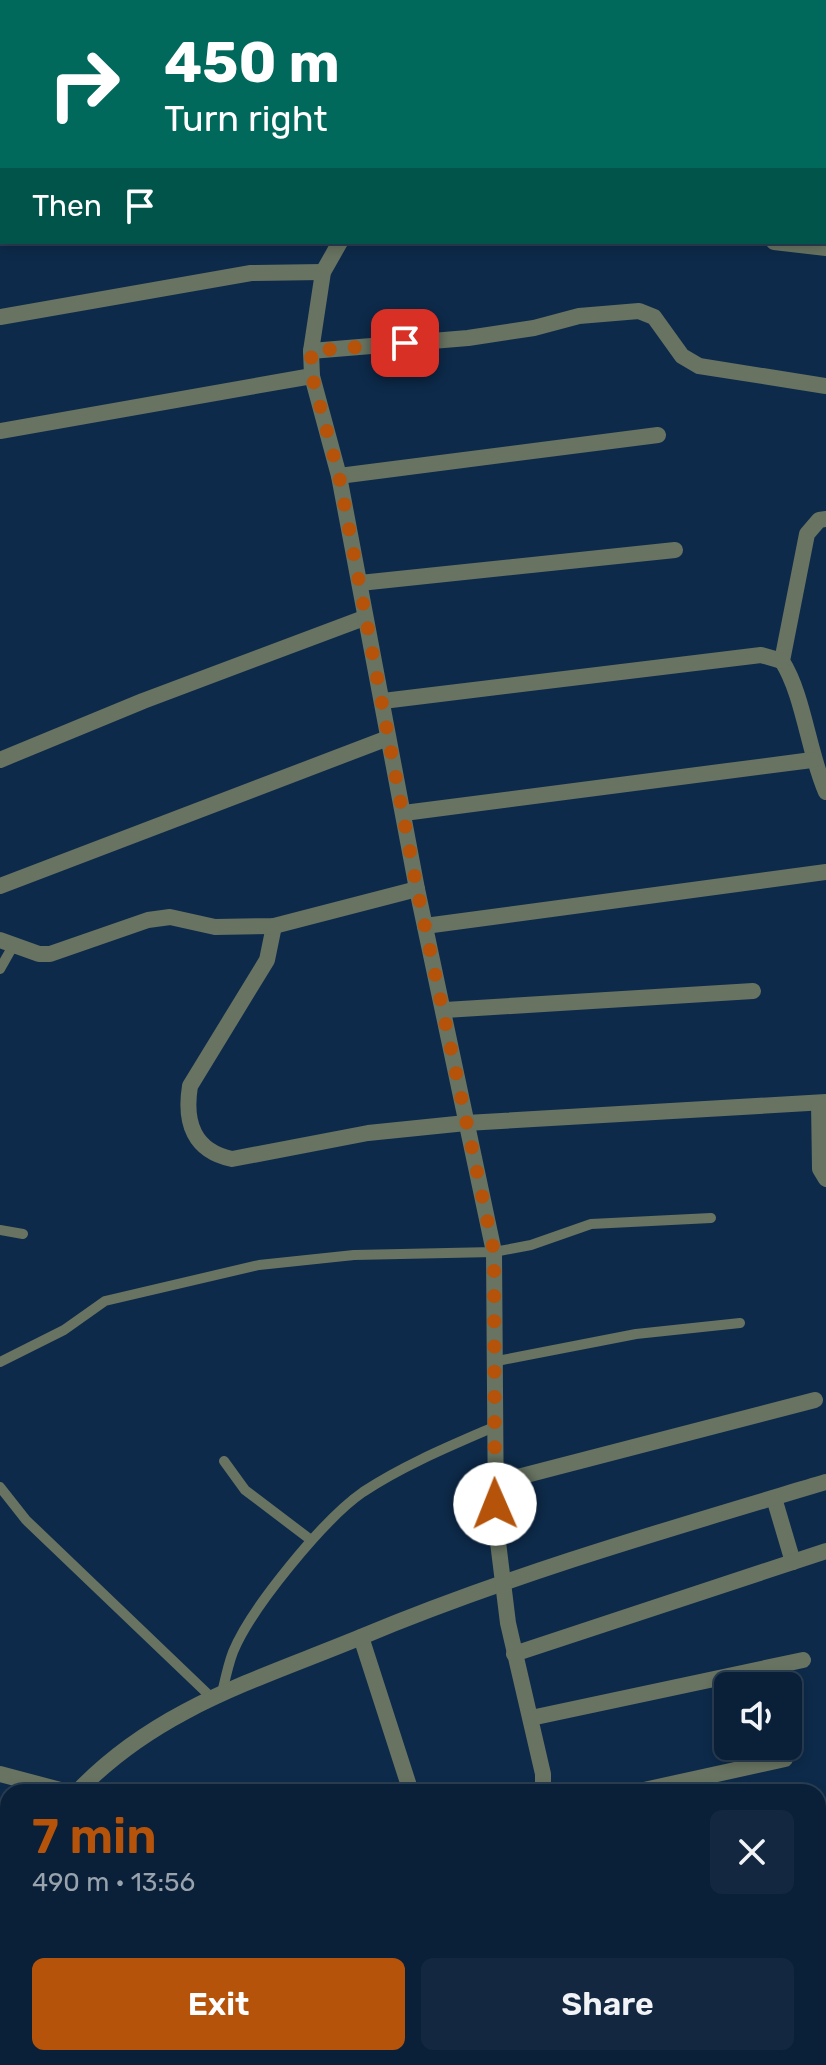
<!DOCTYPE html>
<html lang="en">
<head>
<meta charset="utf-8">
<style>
	body { margin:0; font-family:Rubik,sans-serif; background:#132840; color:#f1f3f6; height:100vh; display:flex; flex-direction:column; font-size:30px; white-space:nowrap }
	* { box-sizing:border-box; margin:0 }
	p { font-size:26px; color:#99a3ae }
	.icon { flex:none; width:44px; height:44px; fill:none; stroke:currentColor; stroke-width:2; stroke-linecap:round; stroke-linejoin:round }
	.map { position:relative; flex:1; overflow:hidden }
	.panel { position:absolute; left:0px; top:1784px; width:826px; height:282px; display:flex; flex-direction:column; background:#0a2038; border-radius:24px 24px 0 0; box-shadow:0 4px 12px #0003,0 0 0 2px #2a3e53 }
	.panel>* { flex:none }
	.banner { position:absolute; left:0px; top:0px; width:826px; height:244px; box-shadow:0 4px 12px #0003,0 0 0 2px #2a3e53; background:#00695c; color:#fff; overflow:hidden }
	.fabs { position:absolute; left:714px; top:1672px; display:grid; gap:16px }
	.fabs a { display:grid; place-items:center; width:88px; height:88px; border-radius:12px; background:#0a2038; box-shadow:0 4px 12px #0003,0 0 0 2px #2a3e53; font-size:40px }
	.pin { position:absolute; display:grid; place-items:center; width:68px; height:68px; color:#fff; margin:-34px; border-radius:16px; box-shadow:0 4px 12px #0006 }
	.me { position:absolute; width:88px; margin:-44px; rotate:359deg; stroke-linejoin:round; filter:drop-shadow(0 0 6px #0008) }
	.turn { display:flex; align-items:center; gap:28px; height:168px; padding:0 32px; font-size:36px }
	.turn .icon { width:104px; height:104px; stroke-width:2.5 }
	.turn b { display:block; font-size:56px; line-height:68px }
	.then { display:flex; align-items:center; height:76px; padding:0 32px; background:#0003; gap:16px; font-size:30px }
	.round { display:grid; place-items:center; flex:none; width:84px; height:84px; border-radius:12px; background:#132840 }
	.headline { display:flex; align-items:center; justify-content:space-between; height:136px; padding:0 32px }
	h1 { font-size:48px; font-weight:600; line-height:60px; color:#b45309 }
	.button { display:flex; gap:16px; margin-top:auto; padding:16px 32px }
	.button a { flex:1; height:92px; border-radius:12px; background:#b45309; color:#fff; font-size:32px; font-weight:600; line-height:92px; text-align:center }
	.button a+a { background:#132840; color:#f1f3f6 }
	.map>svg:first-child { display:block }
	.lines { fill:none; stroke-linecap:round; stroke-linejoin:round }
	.service { stroke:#687361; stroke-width:10 }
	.minor { stroke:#687361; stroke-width:16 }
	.tertiary { stroke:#687361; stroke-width:16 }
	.route { stroke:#b45309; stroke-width:14; stroke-dasharray:0 25.2 }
</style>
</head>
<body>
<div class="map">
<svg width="826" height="2065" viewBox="0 0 826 2065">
	<rect width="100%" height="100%" fill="#0d2a4a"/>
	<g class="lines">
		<g class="service">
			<path d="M0 969 13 946"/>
			<path d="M0 1230 23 1234"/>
			<path d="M497 1361 636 1334 740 1323"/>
			<path d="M0 1362 64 1330 105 1301 259 1265 354 1255 494 1252 531 1245 591 1224 711 1218"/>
			<path d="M224 1461 245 1490 311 1540"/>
			<path d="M0 1487 26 1520 212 1698"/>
			<path d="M222 1693C225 1680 228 1665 233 1652 251 1608 324 1519 363 1492 404 1465 450 1446 494 1427"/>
		</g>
		<g class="minor">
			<path d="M0 81 2 80"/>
			<path d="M824 120H826"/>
			<path d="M0 198H2"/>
			<path d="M774 242 826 248"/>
			<path d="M0 317 251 273 323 272"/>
			<path d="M311 351 468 338 534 328 579 316 639 311 654 317 682 356 699 366 826 386"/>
			<path d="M0 431 312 376"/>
			<path d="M339 476 658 435"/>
			<path d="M826 519 819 520 807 534 782 661C804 696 808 751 826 792"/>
			<path d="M360 583 675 550"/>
			<path d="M383 701 761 655 782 661"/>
			<path d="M0 760 143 701 364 618"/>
			<path d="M404 813 812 760"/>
			<path d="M0 886 388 738"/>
			<path d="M274 926 267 960 190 1086C184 1123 194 1151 232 1159L368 1133 466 1123 826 1102"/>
			<path d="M425 926 826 872"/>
			<path d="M0 940 39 954H50L148 920 170 917 215 927 274 926 417 889"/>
			<path d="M445 1010 753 991"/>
			<path d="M819 1103 820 1169 826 1179"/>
			<path d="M495 1483 815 1400"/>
			<path d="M774 1498 793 1562"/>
			<path d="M361 1637 411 1792"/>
			<path d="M514 1654 826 1551"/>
			<path d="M531 1718 803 1660"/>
			<path d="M0 1774 68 1792"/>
			<path d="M77 1792C157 1708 257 1680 361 1637 512 1574 669 1529 826 1482"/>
			<path d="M635 1792 785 1759"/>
			<path d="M818 1850H821"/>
			<path d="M0 1874 8 1865"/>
			<path d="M818 1942 824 1941"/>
			<path d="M818 2025 826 2024"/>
			<path d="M108 2065 109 2064"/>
			<path d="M442 2065 445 2058"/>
			<path d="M657 2065 686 2058"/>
		</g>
		<g class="tertiary">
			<path d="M487 2 488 0"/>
			<path d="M340 242 323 272 311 351 312 376 339 476 417 889 494 1252 496 1526 508 1623 543 1774V1792"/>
			<path d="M538 2058 557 2065"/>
		</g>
	</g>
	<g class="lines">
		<path class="route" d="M405 343 311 351 312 376 339 476 417 889 494 1252 495 1504"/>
	</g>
</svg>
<div class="fabs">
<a><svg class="icon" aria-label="sound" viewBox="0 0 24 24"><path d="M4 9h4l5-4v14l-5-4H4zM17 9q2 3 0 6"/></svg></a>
</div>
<div class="pin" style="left:405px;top:343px;background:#d93025"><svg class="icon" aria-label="arrive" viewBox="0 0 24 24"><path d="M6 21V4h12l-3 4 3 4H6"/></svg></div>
<svg class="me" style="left:495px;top:1504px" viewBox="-20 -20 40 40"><circle r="19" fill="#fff"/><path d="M0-13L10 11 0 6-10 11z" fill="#b45309"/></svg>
<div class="banner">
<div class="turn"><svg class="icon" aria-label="right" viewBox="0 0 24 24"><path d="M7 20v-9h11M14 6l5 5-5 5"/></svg><div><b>450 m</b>Turn right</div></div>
<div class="then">Then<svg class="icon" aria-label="arrive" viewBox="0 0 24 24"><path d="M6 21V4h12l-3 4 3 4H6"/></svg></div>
</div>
<section class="panel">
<div class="headline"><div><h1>7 min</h1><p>490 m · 13:56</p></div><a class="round"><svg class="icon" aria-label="close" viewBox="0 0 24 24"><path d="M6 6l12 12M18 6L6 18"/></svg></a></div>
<div class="button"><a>Exit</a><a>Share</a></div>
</section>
</div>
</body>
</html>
